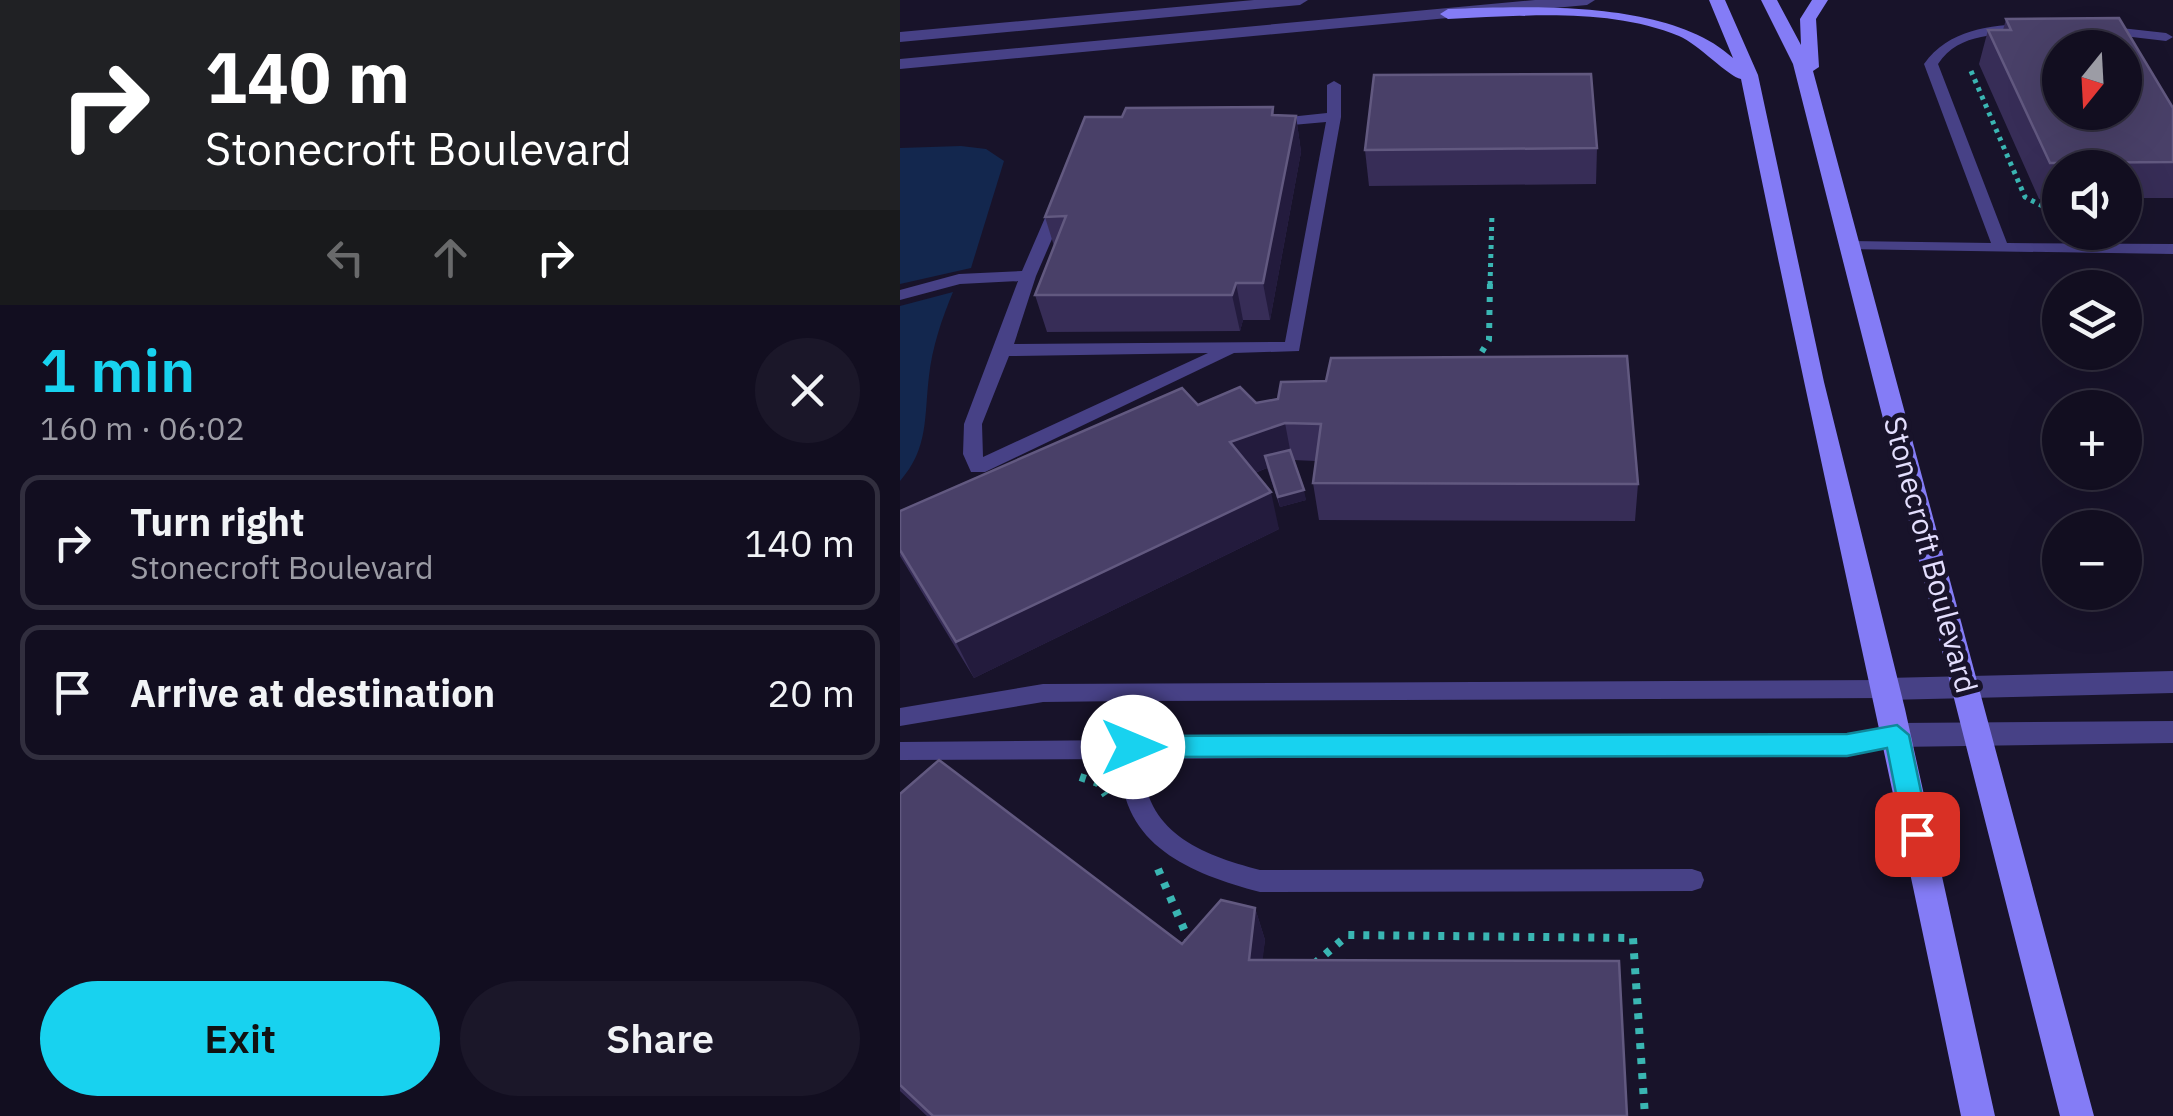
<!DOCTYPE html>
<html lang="en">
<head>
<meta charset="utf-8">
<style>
	body { margin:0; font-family:"IBM Plex Sans",sans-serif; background:#1b1729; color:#f1f3f6; height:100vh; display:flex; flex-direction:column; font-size:38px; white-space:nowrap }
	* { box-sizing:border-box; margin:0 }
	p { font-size:32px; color:#9c9ca5 }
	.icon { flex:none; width:55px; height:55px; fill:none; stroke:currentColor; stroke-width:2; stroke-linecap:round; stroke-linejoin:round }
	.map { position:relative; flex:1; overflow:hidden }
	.side { display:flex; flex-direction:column; background:#120e20; width:900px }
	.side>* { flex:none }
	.hud { background:#202124; color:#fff; overflow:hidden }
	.needle { width:65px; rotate:198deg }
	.fabs { position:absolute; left:1142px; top:30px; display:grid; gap:20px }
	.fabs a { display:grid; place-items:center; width:100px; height:100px; border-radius:50%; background:#120e20; box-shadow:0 10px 40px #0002,0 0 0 2px #312e3e; font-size:50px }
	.pin { position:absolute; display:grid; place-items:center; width:85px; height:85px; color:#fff; margin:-42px; border-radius:20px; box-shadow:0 5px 15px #0006 }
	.me { position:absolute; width:110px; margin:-55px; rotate:90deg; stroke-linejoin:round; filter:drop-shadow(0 0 8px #0008) }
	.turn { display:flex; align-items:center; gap:35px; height:210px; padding:0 40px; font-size:45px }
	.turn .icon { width:130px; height:130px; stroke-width:2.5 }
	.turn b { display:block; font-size:70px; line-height:85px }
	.lanes { display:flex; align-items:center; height:95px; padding:0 40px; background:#0003; justify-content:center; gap:50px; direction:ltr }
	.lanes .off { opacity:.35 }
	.round { display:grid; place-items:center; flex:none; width:105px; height:105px; border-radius:52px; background:#1b1729 }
	.summary { display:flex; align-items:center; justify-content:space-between; height:170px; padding:0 40px }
	h1 { font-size:60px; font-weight:600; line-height:75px; color:#18d2ef }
	.primary-button { display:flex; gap:20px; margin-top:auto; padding:20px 40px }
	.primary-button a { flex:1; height:115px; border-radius:60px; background:#18d2ef; color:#111; font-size:40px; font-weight:600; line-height:115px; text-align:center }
	.primary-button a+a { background:#1b1729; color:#f1f3f6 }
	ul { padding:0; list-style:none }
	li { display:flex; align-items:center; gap:30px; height:135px; margin:0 20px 15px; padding:0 20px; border:5px solid #312e3e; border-radius:20px }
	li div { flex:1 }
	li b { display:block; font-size:38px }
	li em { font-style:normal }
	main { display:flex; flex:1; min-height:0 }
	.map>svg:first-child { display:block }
	.water { fill:#13274e }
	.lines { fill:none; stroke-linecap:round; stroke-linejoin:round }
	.path-far2 { stroke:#3ab6b3; stroke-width:5; stroke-dasharray:4 5; stroke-linecap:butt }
	.path-far1 { stroke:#3ab6b3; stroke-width:6; stroke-dasharray:5 8; stroke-linecap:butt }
	.path { stroke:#3ab6b3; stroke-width:8; stroke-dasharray:6 9; stroke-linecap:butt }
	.service { fill:#474186; fill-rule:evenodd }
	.minor { fill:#474186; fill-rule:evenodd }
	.tertiary { fill:#474186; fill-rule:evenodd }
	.secondary { fill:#847cf6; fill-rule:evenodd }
	.wall { fill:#372d57 }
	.shaded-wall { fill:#231b3d }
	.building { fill:#494068; stroke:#625980; stroke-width:2.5; fill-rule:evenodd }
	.route { fill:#18d2ef; stroke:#10889b; stroke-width:2.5 }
	.labels { text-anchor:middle; stroke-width:10; stroke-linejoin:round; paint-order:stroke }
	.street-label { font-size:30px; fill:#e3defd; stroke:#18132a }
</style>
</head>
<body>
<main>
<section class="side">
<div class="hud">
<div class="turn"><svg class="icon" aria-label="right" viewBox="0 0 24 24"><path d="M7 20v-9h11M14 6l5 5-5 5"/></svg><div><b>140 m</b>Stonecroft Boulevard</div></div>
<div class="lanes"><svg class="icon off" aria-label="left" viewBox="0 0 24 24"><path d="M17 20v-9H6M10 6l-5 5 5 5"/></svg><svg class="icon off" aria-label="ahead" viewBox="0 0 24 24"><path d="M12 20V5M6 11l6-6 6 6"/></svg><svg class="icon" aria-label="right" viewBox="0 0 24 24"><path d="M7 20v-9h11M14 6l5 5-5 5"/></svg></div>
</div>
<div class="summary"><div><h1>1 min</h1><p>160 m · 06:02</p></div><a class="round"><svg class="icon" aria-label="close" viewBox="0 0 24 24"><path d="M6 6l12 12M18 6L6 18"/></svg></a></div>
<ul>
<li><svg class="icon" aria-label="right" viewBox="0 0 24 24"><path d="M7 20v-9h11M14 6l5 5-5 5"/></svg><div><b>Turn right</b><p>Stonecroft Boulevard</p></div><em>140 m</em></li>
<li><svg class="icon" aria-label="arrive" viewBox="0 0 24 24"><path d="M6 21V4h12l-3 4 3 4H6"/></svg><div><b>Arrive at destination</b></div><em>20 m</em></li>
</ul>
<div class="primary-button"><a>Exit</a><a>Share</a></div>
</section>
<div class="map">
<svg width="1273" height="1116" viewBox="0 0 1273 1116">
	<rect width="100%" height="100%" fill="#18132a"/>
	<g class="water">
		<path d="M61 146 86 149 104 161 71 268 0 284V148Z"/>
		<path d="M53 292C42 318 32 348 29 376 24 417 29 448 0 481V306Z"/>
	</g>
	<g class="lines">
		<g class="path-far2">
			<path d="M1071 71 1125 197 1160 215"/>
			<path d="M590 285 592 214"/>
		</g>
		<path class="path-far1" d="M575 363 589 340 590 282"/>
		<g class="path">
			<path d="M180 777 198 783 206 795"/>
			<path d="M258 869 290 943"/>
			<path d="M414 964 448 935 733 938 745 1116"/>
		</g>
		<g class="service">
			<path d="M1129 23 1136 27 1134 30C1099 36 1060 31 1038 64L1107 243 1273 244V254L944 249 942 246 950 241 1091 243 1024 64C1049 29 1089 26 1129 23Z"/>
			<path d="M1203 26 1266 33 1273 37 1266 41 1198 33 1196 30Z"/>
			<path d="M434 81 441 85V117L399 351 334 353 85 472H71L63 454 64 424 118 281 60 284 0 300V290L59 274 122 271 151 204 159 199 167 204 136 276 114 344 385 342 426 122 370 127 363 123 370 119 427 113V85ZM308 353 83 457 82 424 109 356Z"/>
			<path d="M986 680 994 683 997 689 994 695 986 698 251 701 245 740 947 736 997 726 1005 728 1008 735 1005 742 947 754 243 759C242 831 299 854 360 870L792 869 801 872 804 880 801 888 792 891 360 892C289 873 218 844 221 759L0 760V742L222 740 229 701 143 702 0 726V708L143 684Z"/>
		</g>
		<g class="minor">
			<path d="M1273 671V693L986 700 976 697 972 689 976 681 986 678Z"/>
			<path d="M1273 721V743L997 747 987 743 983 735 987 727 997 723Z"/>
		</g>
		<g class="tertiary">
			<path d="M354 0H408L400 5 0 42V32Z"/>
			<path d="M635 0H695L687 5 0 69V59Z"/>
		</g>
		<g class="secondary">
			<path d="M809 0H825L858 75 924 382 1005 709 1095 1116H1061C990 770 911 425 841 79 829 77 798 44 779 36 708 7 622 16 548 19L540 14 548 9C632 6 770 0 833 58Z"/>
			<path d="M861 0H877L901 45 900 19 912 0H928L916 19 919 67 913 71 1194 1116H1160L893 64Z"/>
		</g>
	</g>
	<g class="wall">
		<path d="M1106 19 1273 108V198H1225V168H1160V199H1139L1079 64 1088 30H1103Z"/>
		<path d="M373 107 374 115 396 116 401 152 370 320H343L340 331 147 332 135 295 154 246 145 217 222 117Z"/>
		<path d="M697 148 696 184 469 186 465 150Z"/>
		<path d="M356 403 738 484 735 521 419 520 413 483 416 461 393 460 406 500 380 507 367 468 355 473 379 529 74 678 0 556V511L298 405Z"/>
		<path d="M0 794 282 944 355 908 365 940 362 960 727 1116H27L0 1091Z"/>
	</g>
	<g class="shaded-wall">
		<path d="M396 116 401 152 370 320 363 283Z"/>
		<path d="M336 283 343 320 340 331 332 295Z"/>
		<path d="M385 423 392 460 365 456 367 468 338 479 330 442Z"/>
		<path d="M404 490 406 500 380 507 378 497Z"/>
		<path d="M371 492 379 529 74 678 56 642Z"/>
		<path d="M355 908 365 940 359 991 349 960Z"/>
	</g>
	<g class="building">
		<path d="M1219 18 1273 108V162L1150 163 1088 30H1111L1106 19ZM1160 48H1225V112H1160Z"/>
		<path d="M691 74 697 148 465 150 474 75Z"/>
		<path d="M373 107 372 115 396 116 363 283H336L332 295H135L166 216 145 217 185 117H222L226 108Z"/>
		<path d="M727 356 738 484 413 483 421 424 385 423 330 442 371 492 56 642 0 550V511L282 388 298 405 340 387 356 403 378 399 381 382 426 381 431 358Z"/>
		<path d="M390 450 404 490 378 497 365 456Z"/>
		<path d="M39 760 282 944 321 900 355 908 349 960 719 961 727 1116H33L0 1085V794Z"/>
	</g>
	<path class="route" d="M997 725 1009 735 1030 834 1026 843H1008L1004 834 987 748 947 756 233 757 220 747 233 736 947 734Z"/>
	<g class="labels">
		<g class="street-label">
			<text transform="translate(1030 555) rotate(75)" y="10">Stonecroft Boulevard</text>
		</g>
	</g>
</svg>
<div class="fabs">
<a><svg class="needle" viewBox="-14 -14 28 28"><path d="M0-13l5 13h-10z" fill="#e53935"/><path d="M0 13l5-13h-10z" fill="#9c9ca5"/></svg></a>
<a><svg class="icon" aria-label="sound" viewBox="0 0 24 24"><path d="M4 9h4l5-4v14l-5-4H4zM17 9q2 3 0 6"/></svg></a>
<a><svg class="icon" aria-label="layers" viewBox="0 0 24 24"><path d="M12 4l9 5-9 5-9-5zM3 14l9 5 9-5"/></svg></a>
<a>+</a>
<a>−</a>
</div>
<div class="pin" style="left:1017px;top:834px;background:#d93025"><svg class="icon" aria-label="arrive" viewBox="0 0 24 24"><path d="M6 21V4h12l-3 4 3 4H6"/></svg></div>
<svg class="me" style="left:233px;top:747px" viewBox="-20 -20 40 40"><circle r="19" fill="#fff"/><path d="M0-13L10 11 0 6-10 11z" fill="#18d2ef"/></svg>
</div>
</main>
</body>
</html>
